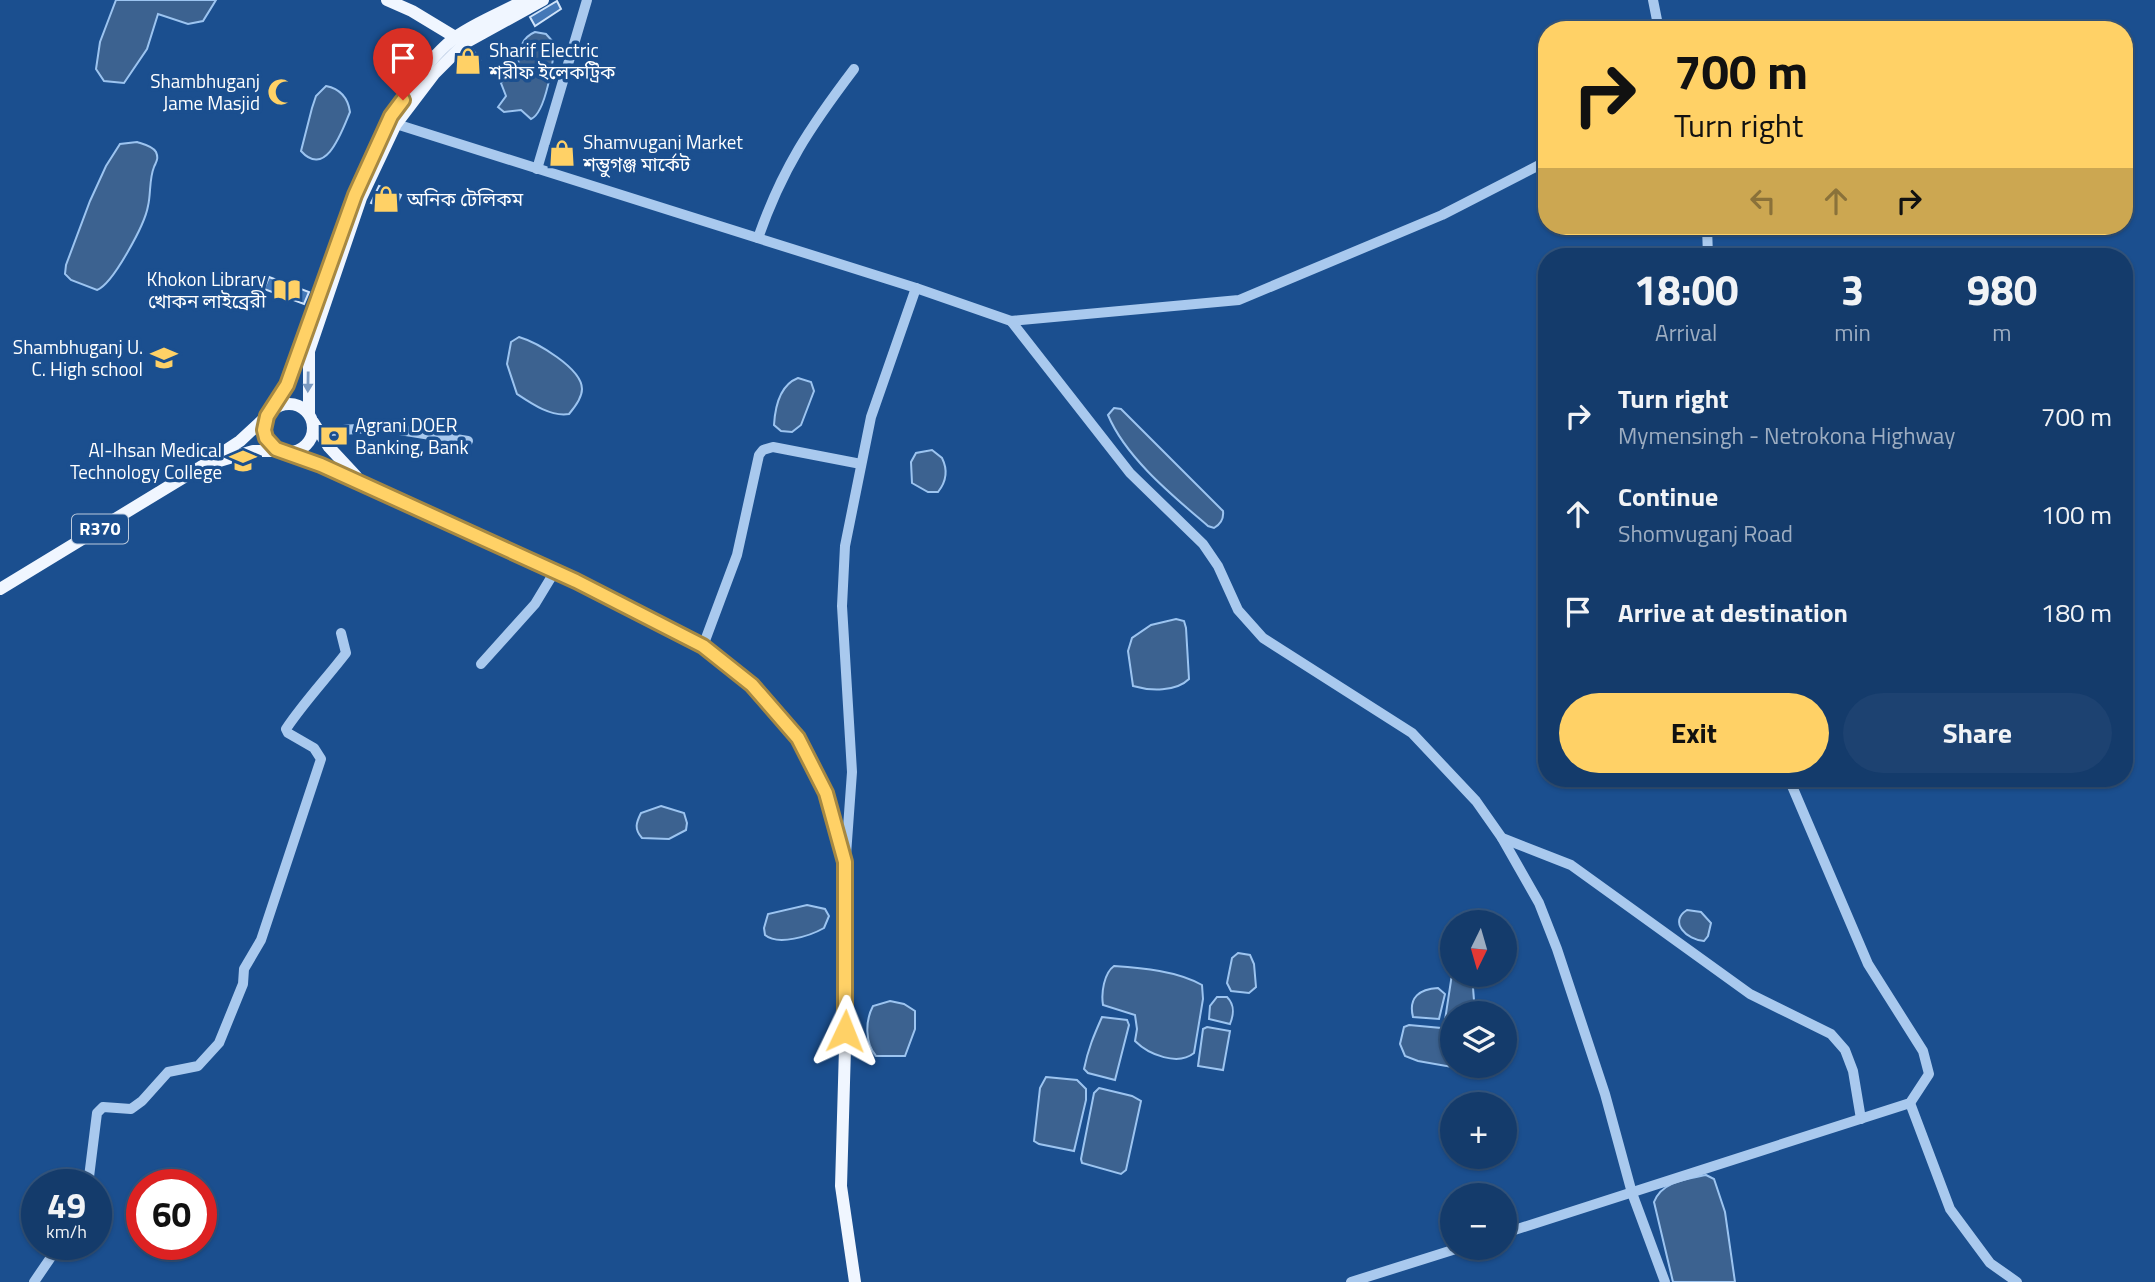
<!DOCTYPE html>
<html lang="en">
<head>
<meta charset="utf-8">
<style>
	body { margin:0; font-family:"Titillium Web","Noto Sans Bengali",sans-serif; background:#1d4271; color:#f1f3f6; height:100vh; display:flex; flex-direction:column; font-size:26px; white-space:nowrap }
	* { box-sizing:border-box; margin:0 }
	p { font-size:23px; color:#9dadc1 }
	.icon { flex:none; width:38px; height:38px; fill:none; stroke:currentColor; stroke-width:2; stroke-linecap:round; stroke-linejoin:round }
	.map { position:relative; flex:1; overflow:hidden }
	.sheet { position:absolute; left:1538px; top:248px; width:595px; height:539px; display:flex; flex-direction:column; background:#143b6b; border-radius:28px; box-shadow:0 2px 5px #0004,0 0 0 2px #33557e }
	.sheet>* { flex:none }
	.hud { position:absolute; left:1538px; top:21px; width:595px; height:214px; border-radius:28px; box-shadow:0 2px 5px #0004,0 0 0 2px #33557e; background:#ffd166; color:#111; overflow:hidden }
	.needle { width:46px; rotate:185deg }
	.fabs { position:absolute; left:1440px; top:910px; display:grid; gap:14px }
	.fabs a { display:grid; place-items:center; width:77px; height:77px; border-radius:50%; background:#143b6b; box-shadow:0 2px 5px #0004,0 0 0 2px #33557e; font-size:35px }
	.speed { position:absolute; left:21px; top:1169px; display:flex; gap:14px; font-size:35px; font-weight:700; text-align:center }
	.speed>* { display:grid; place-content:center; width:91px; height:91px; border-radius:50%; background:#143b6b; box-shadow:0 2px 5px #0004,0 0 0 2px #33557e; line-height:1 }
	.speed small { font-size:18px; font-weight:400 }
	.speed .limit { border:10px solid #d22; background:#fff; color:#111 }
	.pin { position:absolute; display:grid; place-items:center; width:60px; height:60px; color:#fff; margin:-72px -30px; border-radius:50% 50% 50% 0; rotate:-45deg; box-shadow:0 0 7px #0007 }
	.pin .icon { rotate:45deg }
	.me { position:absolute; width:77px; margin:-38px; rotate:2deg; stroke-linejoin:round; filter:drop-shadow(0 0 5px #0008) }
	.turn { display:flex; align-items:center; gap:24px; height:147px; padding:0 21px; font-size:32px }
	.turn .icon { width:91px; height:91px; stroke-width:2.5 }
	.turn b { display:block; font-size:49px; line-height:60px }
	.lanes { display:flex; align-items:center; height:66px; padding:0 21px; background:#0003; justify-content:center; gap:35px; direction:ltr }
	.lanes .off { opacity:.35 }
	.eta { display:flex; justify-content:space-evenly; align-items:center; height:119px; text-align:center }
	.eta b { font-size:42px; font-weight:700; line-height:49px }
	.primary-button { display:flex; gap:14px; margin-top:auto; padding:14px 21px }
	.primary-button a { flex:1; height:80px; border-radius:42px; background:#ffd166; color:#111; font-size:28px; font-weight:700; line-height:80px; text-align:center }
	.primary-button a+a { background:#1d4271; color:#f1f3f6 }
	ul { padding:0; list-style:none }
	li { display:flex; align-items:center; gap:21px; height:98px; padding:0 21px }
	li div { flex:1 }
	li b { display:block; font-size:26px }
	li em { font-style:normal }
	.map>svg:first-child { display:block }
	.water { fill:#3c6290; stroke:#9cc4f0; stroke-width:2 }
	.building { fill:#4478b7; stroke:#cfe3fa; stroke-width:2 }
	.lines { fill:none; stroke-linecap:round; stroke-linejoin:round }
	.minor { stroke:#a9c9ee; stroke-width:10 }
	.major { stroke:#f0f6ff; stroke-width:12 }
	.oneway { fill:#7b9ac1 }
	.route-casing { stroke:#a68842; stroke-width:18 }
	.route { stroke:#ffd166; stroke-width:12 }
	.labels { text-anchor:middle; stroke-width:7; stroke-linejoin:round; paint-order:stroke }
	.shield { fill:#1b4f8f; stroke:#bbcadd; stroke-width:2 }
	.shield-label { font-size:18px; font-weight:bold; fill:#fff }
	.poi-label { font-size:19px; fill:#fff; stroke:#1b4f8f; text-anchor:start }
</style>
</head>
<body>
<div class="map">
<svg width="2155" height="1282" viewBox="0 0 2155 1282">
	<rect width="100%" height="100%" fill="#1b4f8f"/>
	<g class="water">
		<path d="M116 0H216L203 21 188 24 158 14 147 49 124 83 104 81 96 69 100 42Z"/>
		<path d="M535 32 546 34 555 44C553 61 546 113 531 119L521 110 504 112 498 107 506 96 501 83 504 77 517 71C520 55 518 39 535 32Z"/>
		<path d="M326 86C341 89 348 98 350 112 342 131 326 179 301 151L312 108 316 96Z"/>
		<path d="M137 142C143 144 153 146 156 152 159 159 156 162 154 167 149 179 151 194 148 206 145 224 113 284 97 290L71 280 65 274 66 265 90 201 106 166 120 144Z"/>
		<path d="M519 337C536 342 582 368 582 389 582 398 575 407 569 414 551 417 532 404 517 394L507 364 511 342Z"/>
		<path d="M798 378 811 382 814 391 801 425 792 432 781 431 774 425C775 408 780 385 798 378Z"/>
		<path d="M1114 408 1121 409 1223 511C1224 519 1221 524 1214 528L1208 526C1173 496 1126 458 1108 415Z"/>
		<path d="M932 450 942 458C948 470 946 482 938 492H928L912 483 911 462 916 453Z"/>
		<path d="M1176 619 1184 621 1186 628 1189 679C1176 692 1150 691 1133 686L1128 651 1132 638 1151 625Z"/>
		<path d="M661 806 684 813 687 823 686 830 669 839 642 838C634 829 636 823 641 813Z"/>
		<path d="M807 905 825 909 829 916 824 928C810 936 778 946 765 935L764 928 768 914Z"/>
		<path d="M1687 910 1701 912 1711 923 1708 936 1704 941C1687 940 1668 922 1687 910Z"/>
		<path d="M1238 953 1250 955 1254 964 1256 987 1249 993 1231 991 1227 983 1232 958Z"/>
		<path d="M1114 966C1143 968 1177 971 1202 985L1203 999 1194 1053C1178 1066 1149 1055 1135 1041L1137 1029 1135 1015 1103 1005C1101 993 1104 973 1114 966Z"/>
		<path d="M1452 974 1472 975 1475 1013H1452V1025L1445 1020Z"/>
		<path d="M1438 988 1445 994 1439 1019 1413 1017C1408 997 1420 989 1438 988Z"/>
		<path d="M1217 997H1227C1235 1005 1234 1014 1230 1024L1209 1019 1210 1006Z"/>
		<path d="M890 1001 904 1004 915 1011V1029L905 1056H876C865 1043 865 1021 873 1006Z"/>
		<path d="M1102 1017 1127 1020 1129 1025 1115 1080 1088 1073 1084 1069C1088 1049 1094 1035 1102 1017Z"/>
		<path d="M1409 1025 1452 1029V1066H1455L1452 1067 1418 1061 1405 1056 1400 1044 1404 1027Z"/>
		<path d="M1207 1027 1230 1031 1223 1070 1198 1066 1203 1029Z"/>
		<path d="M1046 1077 1077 1080 1086 1089V1100L1074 1151 1039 1144 1034 1141 1040 1088Z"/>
		<path d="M1099 1088 1132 1096 1141 1101 1126 1170 1121 1174 1082 1163 1081 1159 1094 1093Z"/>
		<path d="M1706 1175 1714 1179 1725 1212 1735 1282H1673L1654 1202C1662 1181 1687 1179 1706 1175Z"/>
	</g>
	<g class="building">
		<path d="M557 1 561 9 535 26 530 17Z"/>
		<path d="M473 50 480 60 462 72 456 64Z"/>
		<path d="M379 186 401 195 394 211 371 203Z"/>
		<path d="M269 277 309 292 304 304 264 289Z"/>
	</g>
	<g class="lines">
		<g class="minor">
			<path d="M1653 0 1659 30"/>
			<path d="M396 124 916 288 1011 321 1239 300 1442 215 1547 161"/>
			<path d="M537 169 587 0"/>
			<path d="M1707 226 1708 257"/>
			<path d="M758 238C782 169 810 127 854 69"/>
			<path d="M1011 321 1130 473 1203 544 1218 566 1238 610 1263 638 1412 733 1476 801 1502 838 1571 865 1750 994 1831 1034 1845 1050 1853 1071 1861 1119"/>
			<path d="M318 432 381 427 468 441"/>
			<path d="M703 646 737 555 759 455 763 450 773 447 861 464"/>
			<path d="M481 664 535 604 555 571"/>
			<path d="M1502 838 1539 903 1557 949 1605 1094 1632 1193 1665 1282"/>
			<path d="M846 855 852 772 842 606 845 546 871 417 916 288"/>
			<path d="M1910 1103 1950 1209 1990 1263 2017 1282"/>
			<path d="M88 1185 97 1113 103 1107 131 1109 142 1101 168 1072 198 1066 219 1043 243 984 244 969 261 940 321 759 314 748 288 733 286 729C304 702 326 679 346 653L341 633"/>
			<path d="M1505 1233 1910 1103 1929 1074 1923 1051 1868 964 1789 779"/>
			<path d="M34 1282 60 1244"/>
			<path d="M1351 1282 1459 1248"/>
		</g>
		<g class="major">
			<path d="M387 0 412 11 460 40"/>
			<path d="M383 132C397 102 430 56 457 36 477 22 503 12 525 0"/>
			<circle cx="289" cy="428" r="24"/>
			<path d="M272 410 287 385 327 272"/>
			<path d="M309 414V351L361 198 396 124 434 74 465 43 543 0"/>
			<path d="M313 422 329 447 356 476"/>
			<path d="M290 452 576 581 703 646 753 685 798 738 826 793 846 862 847 979 841 1186 855 1282"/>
			<path d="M216 462 253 451H280"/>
			<path d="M0 589 199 468 240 441 267 416"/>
		</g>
	</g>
	<defs><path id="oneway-solid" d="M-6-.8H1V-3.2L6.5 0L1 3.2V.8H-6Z" transform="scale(1.75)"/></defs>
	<use class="oneway" href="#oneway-solid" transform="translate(308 382) rotate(91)"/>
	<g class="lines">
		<defs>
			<path id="route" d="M403 100 391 116 355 195 287 385 267 416 264 430 266 438 276 449 321 465 576 581 703 646 752 685 798 738 826 793 845 862V1031"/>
		</defs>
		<use href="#route" class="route-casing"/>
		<use href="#route" class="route"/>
	</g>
	<defs>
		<symbol id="shop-bare" viewBox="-9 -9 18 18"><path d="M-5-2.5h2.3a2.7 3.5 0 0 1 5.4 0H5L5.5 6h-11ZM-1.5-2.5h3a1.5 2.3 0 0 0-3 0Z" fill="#ffd166" stroke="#1b4f8f" stroke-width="2.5" paint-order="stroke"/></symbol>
		<symbol id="mosque-bare" viewBox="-9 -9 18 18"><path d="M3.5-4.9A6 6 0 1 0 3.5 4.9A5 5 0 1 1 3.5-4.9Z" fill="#ffd166" stroke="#1b4f8f" stroke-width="2.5" paint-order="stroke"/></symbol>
		<symbol id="library-bare" viewBox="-9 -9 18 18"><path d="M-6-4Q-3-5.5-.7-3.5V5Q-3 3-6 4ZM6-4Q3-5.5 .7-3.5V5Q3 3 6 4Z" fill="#ffd166" stroke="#1b4f8f" stroke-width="2.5" paint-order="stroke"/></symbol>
		<symbol id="school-bare" viewBox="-9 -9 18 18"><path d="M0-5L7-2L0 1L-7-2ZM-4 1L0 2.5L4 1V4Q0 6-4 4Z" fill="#ffd166" stroke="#1b4f8f" stroke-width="2.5" paint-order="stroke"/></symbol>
		<symbol id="bank-bare" viewBox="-9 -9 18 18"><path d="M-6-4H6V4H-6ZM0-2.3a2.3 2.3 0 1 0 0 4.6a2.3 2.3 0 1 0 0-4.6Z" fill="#ffd166" stroke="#1b4f8f" stroke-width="2.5" paint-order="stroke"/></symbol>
		<symbol id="university-bare" viewBox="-9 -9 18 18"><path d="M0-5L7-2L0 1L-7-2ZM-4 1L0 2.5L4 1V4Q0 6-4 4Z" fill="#ffd166" stroke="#1b4f8f" stroke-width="2.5" paint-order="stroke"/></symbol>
	</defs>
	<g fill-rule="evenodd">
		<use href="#shop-bare" x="449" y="42" width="38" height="38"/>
		<use href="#mosque-bare" x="262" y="73" width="38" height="38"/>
		<use href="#shop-bare" x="543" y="134" width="38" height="38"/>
		<use href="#shop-bare" x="367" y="180" width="38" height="38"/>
		<use href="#library-bare" x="268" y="271" width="38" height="38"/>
		<use href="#school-bare" x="145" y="339" width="38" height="38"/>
		<use href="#bank-bare" x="315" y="417" width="38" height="38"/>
		<use href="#university-bare" x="224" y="442" width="38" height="38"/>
	</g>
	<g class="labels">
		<rect class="shield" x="72" y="514.5" width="56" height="29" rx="5"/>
		<g class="shield-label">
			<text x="100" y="535">R370</text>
		</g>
		<g class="poi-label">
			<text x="489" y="57">Sharif Electric<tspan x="489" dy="22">শরীফ ইলেকট্রিক</tspan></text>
			<text x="260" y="88" text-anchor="end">Shambhuganj<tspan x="260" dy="22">Jame Masjid</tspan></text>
			<text x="583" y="149">Shamvuganj Market<tspan x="583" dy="22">শম্ভুগঞ্জ মার্কেট</tspan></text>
			<text x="407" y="206">অনিক টেলিকম</text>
			<text x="266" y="286" text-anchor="end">Khokon Library<tspan x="266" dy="22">খোকন লাইব্রেরী</tspan></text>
			<text x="143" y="354" text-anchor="end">Shambhuganj U.<tspan x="143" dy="22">C. High school</tspan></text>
			<text x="355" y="432">Agrani DOER<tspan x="355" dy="22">Banking, Bank</tspan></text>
			<text x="222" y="457" text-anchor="end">Al-Ihsan Medical<tspan x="222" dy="22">Technology College</tspan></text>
		</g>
	</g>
</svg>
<div class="fabs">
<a><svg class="needle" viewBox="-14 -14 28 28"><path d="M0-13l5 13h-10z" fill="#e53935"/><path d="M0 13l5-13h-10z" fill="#9dadc1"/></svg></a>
<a><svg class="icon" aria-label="layers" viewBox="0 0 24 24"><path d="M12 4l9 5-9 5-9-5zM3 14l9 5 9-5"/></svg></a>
<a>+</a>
<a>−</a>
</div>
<div class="speed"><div>49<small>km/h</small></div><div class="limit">60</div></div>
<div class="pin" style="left:403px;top:100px;background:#d93025"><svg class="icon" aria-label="arrive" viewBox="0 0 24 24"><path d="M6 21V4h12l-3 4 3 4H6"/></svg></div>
<svg class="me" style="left:845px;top:1031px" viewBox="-20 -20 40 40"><path d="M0-17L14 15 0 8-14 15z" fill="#ffd166" stroke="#fff" stroke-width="4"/></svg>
<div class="hud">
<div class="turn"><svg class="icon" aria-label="right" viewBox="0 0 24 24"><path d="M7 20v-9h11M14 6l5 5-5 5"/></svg><div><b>700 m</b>Turn right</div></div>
<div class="lanes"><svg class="icon off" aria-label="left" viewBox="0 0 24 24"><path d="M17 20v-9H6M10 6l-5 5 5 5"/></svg><svg class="icon off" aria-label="ahead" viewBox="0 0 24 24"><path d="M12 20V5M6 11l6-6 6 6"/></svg><svg class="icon" aria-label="right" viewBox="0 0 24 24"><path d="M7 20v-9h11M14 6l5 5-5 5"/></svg></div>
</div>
<section class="sheet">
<div class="eta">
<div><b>18:00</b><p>Arrival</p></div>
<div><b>3</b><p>min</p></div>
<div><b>980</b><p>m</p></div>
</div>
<ul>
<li><svg class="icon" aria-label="right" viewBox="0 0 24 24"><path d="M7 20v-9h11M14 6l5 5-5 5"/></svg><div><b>Turn right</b><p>Mymensingh - Netrokona Highway</p></div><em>700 m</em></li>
<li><svg class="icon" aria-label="ahead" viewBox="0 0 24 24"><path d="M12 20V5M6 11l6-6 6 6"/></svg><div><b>Continue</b><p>Shomvuganj Road</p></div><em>100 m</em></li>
<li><svg class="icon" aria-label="arrive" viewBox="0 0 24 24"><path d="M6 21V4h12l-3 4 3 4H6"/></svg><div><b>Arrive at destination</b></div><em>180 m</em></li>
</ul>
<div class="primary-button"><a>Exit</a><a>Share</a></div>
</section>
</div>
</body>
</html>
